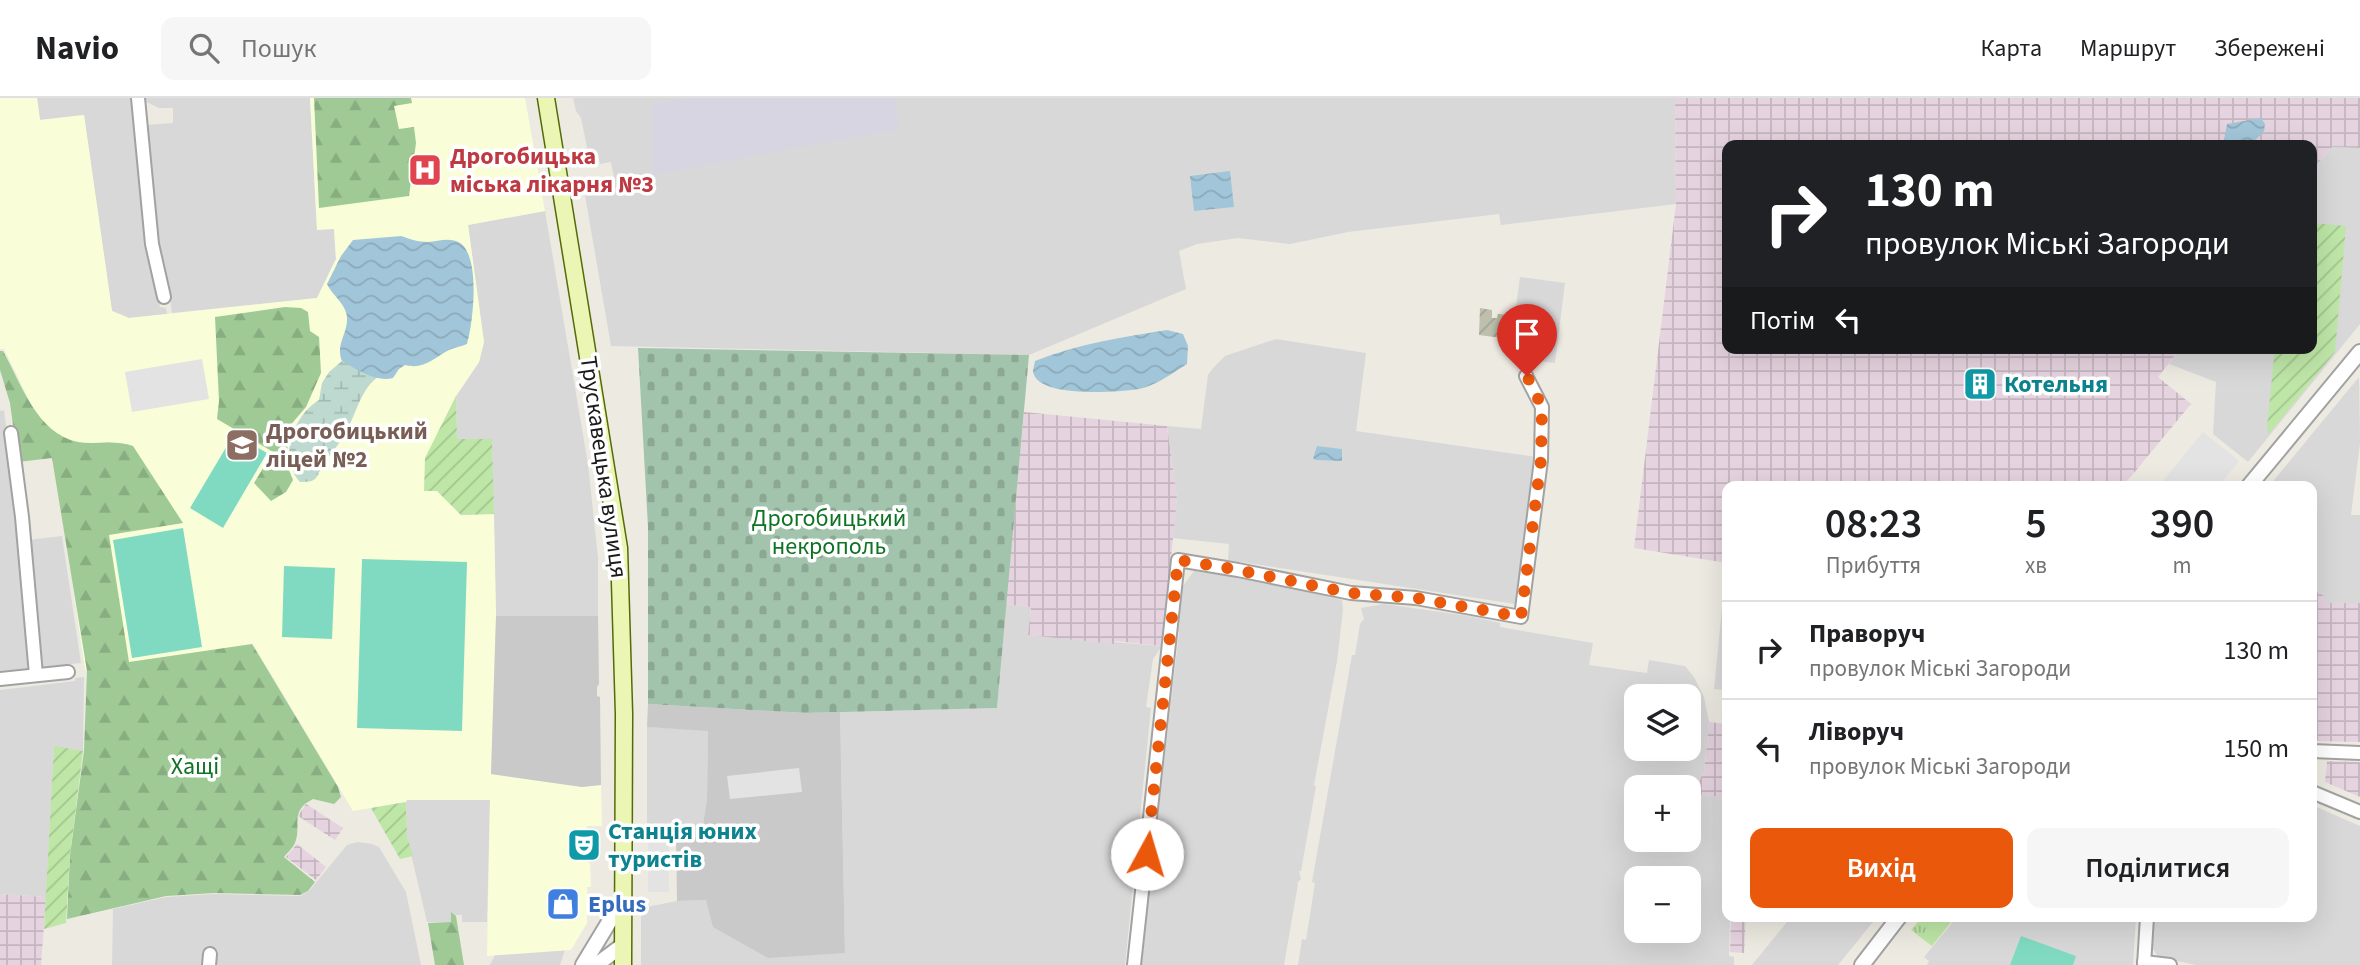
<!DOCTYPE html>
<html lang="uk">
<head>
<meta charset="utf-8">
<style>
	body { margin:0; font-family:"Source Sans 3",sans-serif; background:#f6f6f6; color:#202124; height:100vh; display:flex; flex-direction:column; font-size:26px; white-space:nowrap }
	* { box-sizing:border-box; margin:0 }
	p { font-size:23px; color:#757577 }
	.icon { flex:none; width:38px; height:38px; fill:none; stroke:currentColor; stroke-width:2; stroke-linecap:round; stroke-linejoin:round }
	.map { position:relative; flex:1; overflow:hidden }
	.drawer { position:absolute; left:1722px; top:383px; width:595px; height:441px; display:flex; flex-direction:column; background:#fff; border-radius:14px; box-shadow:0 7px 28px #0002 }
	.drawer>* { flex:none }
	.top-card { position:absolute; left:1722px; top:42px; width:595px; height:214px; border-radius:14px; box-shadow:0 7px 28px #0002; background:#202124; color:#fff; overflow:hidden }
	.buttons { position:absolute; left:1624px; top:586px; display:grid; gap:14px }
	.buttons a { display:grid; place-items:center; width:77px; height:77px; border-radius:14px; background:#fff; box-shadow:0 7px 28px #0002; font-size:35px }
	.pin { position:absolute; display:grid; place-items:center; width:60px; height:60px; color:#fff; margin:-72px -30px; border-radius:50% 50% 50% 0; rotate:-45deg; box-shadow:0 0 7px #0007 }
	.pin .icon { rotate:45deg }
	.me { position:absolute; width:77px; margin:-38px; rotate:6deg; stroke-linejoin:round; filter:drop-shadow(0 0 5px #0008) }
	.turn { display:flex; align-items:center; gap:24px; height:147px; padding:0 28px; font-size:32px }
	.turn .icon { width:91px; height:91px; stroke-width:2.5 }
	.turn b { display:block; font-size:49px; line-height:60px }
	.then { display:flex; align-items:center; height:66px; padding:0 28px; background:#0003; gap:14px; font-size:26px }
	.eta { display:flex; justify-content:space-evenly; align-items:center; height:119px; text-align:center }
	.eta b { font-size:42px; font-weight:600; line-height:49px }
	.cta { display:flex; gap:14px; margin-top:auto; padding:14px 28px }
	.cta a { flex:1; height:80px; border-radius:14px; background:#ea580c; color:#fff; font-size:28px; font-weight:600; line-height:80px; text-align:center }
	.cta a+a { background:#f6f6f6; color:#202124 }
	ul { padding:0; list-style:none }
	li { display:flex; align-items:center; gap:21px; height:98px; padding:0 28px; border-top:2px solid #e0e0e0 }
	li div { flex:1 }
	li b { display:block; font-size:26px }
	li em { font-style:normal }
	header { display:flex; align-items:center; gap:42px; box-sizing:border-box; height:98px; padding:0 35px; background:#fff; border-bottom:2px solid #e0e0e0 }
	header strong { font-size:33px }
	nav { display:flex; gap:38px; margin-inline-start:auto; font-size:24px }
	.search { width:490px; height:63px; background:#f6f6f6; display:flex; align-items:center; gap:18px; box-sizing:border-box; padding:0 24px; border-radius:14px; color:#757577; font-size:26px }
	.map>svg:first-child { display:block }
	.residential { fill:#d9d8d8; fill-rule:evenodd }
	.industrial { fill:url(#industrial-grid) }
	.education { fill:#f9fed8 }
	.religious { fill:#c9c9c9 }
	.construction { fill:url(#construction-furrows) }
	.grass { fill:url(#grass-tufts) }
	.forest { fill:url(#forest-firs) }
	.wetland { fill:url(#wetland-marsh) }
	.cemetery { fill:url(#cemetery-stones) }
	.garden { fill:url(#garden-furrows) }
	.pitch { fill:#80dac2 }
	.parking { fill:#e3e3e3 }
	.plaza { fill:#d7d5e2 }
	.water { fill:url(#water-waves) }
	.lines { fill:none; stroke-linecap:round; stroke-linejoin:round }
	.minor-casing { stroke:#a2a2a2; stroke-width:16 }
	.tertiary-casing { stroke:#a2a2a2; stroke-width:18 }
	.secondary-casing { stroke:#546b08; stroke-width:19 }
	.minor { stroke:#fff; stroke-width:12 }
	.tertiary { stroke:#fff; stroke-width:14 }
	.secondary { stroke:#ebf6b4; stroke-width:16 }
	.route { stroke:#ea580c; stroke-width:12; stroke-dasharray:0 21.6 }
	.labels { text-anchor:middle; stroke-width:7; stroke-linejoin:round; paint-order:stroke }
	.health-label { font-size:24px; font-weight:bold; fill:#be3a42; stroke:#fff; text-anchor:start }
	.culture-label { font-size:24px; font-weight:bold; fill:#0d838f; stroke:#fff; text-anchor:start }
	.education-label { font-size:24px; font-weight:bold; fill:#785e54; stroke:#fff; text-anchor:start }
	.street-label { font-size:24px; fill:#1b1b1b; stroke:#fff }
	.park-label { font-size:24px; fill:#0f7324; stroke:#fff }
	.shop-label { font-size:24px; font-weight:bold; fill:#366cbe; stroke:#fff; text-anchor:start }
</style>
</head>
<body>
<header>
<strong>Navio</strong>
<div class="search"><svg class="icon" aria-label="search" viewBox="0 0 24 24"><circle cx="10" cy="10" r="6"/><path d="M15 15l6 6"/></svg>Пошук</div>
<nav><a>Карта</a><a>Маршрут</a><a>Збережені</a></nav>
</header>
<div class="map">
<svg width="2360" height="867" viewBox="0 0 2360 867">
	<defs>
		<pattern id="industrial-grid" width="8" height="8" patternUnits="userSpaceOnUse" patternTransform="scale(1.75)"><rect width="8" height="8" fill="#e5d3df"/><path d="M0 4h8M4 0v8" fill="none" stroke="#c4b5bf"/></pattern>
		<pattern id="construction-furrows" width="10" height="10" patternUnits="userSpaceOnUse" patternTransform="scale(1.75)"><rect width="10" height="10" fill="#bec0ad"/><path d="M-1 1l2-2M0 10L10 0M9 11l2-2" fill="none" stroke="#a3a494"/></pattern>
		<pattern id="grass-tufts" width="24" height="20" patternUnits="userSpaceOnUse" patternTransform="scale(1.75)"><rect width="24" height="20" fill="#bee6a7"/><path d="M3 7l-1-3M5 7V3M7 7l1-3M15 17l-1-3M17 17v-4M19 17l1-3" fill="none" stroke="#a3c58f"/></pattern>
		<pattern id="forest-firs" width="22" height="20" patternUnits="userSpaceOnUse" patternTransform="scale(1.75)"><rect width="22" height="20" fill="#9fca96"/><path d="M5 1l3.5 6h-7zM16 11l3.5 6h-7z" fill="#88ad81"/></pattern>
		<pattern id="wetland-marsh" width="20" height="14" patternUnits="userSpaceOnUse" patternTransform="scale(1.75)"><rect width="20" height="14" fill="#bedad0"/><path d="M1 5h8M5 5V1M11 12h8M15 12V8" fill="none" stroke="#a3bab2"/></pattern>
		<pattern id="cemetery-stones" width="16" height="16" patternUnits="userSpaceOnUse" patternTransform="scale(1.75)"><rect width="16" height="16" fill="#a3c4ac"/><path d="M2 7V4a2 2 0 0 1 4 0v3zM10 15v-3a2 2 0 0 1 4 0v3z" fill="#8ca893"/></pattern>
		<pattern id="garden-furrows" width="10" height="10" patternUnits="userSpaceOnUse" patternTransform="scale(1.75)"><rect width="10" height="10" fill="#bee6a7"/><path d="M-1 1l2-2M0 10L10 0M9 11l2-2" fill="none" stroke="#a3c58f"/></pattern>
		<pattern id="water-waves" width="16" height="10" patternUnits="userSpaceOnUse" patternTransform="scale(1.75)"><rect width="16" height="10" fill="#a2c6d9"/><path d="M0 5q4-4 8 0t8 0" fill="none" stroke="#8baaba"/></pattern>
	</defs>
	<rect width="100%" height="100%" fill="#eceae1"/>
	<g class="residential">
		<path d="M37 0H134L154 173 160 209 166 210 167 216 129 220 112 213 84 17 40 22Z"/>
		<path d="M143 0H310L317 131H334L336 161 317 200 172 215 169 192H166L161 156H159L145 27 173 25V10H159L144 3Z"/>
		<path d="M573 0H1675L1676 106 1501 127 1499 116 1348 134 1290 146 1238 140 1197 146 1179 153 1186 191 1029 257 611 248 585 97 615 85 611 64 600 66 597 53 588 54 581 20 576 13Z"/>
		<path d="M2332 49 2360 50V226L2248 364 2213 336 2216 284 2169 266 2181 250H2312V72Z"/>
		<path d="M545 113 588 366 598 460V518H496L492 342 457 341 456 298 479 264 484 244 468 127Z"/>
		<path d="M1520 179 1565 185 1555 265 1509 260Z"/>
		<path d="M1276 241 1366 255 1356 333 1537 359 1515 506 1228 462 1229 446 1172 440 1177 401 1167 328 1201 331 1208 277 1214 269 1225 258Z"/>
		<path d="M2359 279 2360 345 2351 417H2360V505H2326L2321 494H2312V388H2269Z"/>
		<path d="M4 312 17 419 29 559 27 571 0 573V313Z"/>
		<path d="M62 438 81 565 40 569 28 442Z"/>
		<path d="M1194 473 1267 484 1342 502 1343 512 1337 563 1314 687 1316 688 1301 773H1299L1301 781 1297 785 1298 786 1284 867H1141L1179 534 1175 533 1180 492Z"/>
		<path d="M1725 480H1727V592L1714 591Z"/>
		<path d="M1006 506 1031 509 1028 537 1162 548 1153 561 1146 609 1151 610 1125 867H641V810L677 803 706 802 845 855 840 614 997 610Z"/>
		<path d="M1384 506 1469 518 1500 525V529L1593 545 1589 567 1647 575 1649 562 1685 568 1694 579 1704 599 1709 624 1704 674 1697 687 1696 696 1727 700V819H1730L1729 858 1734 859V867H1298L1302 841 1306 842 1315 785 1312 784 1352 557H1355L1360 526 1364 521 1361 510ZM1636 598H1689V651H1636ZM1636 690H1689V742H1636ZM1636 780H1689V833H1636Z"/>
		<path d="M84 579 83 653 54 649 46 799 0 796V592L75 583V580Z"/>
		<path d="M647 629 708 632 707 701 701 739H647Z"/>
		<path d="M406 702H490L487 824H462V817H455L451 814V824H427L407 739Z"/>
		<path d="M2312 707 2360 728V867H2196L2158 859 2152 849 2154 819H2312Z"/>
		<path d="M358 744 372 746 379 749 406 794 421 867H216L218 852 206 850 203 867H112L113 811 166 799 214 796 300 798 309 793 347 747Z"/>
		<path d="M1791 819H1877L1838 867H1752Z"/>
		<path d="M1957 819H2136L2133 867H1927L1929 863 1924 859Z"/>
		<path d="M565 852 560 867H490L495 857Z"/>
	</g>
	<g class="industrial">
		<path d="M1675 0H2360V50L2332 49 2312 72V47H1727V250H2181L2158 279 2191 306 2123 388H1727V465L1634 450 1676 106Z"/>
		<path d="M1024 314 1167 328 1177 401 1162 548 1115 543 1114 546 1028 537 1031 509 1006 506Z"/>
		<path d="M2312 494H2321L2327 505H2360V644L2312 643Z"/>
		<path d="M1709 624 1727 626V700L1696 696 1697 687 1704 674Z"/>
		<path d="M2327 663 2360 664V699L2325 684Z"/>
		<path d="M306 706 343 730 335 742 298 718Z"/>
		<path d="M297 746 326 769 316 782 286 759Z"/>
		<path d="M0 796 46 799 41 867H0Z"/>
		<path d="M1731 819H1746L1744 855 1730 854Z"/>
	</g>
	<path class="education" d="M0 0H37L40 22 84 17 112 213 129 220 317 200 336 161 334 131 317 132 310 0H525L545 113 468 127 484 244 479 264 456 298 424 392 437 393 461 417 494 416 496 518 491 676 582 689 601 687 602 728H587V764L590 765 591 789H587V825L571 852 487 858 490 702H407L406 704 353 713 253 546 85 572 51 334 41 327 4 251H0Z"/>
	<g class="religious">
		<path d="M496 518H598L599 586 597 589V598L600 599 601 687 582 689 491 676Z"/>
		<path d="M648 606 805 615 840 614 845 855 768 860 713 829 706 802 677 803 676 739H701L707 701 708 633 647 629Z"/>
	</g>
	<path class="construction" d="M1480 210 1492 212V220H1497L1498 216 1511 217 1509 232H1503L1502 240 1479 237Z"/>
	<path class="grass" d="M1922 819H1955L1932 848 1911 832Z"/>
	<g class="forest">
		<path d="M314 0H411L412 5 394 8 399 31 414 29 416 45 409 98 319 110Z"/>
		<path d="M285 209 301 210 308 214 310 233 319 239 321 275 306 309 288 330 287 367 293 382 286 394 271 403 254 385 273 354 217 321 219 303 215 219Z"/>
		<path d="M0 253H3C21 285 37 336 78 344 96 347 114 341 133 348L183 425 109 437 129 564 252 546 338 689 341 699 334 706 313 701C289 713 302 727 295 745 293 750 287 755 284 759L315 784 308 793 300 797 214 795 166 798 67 821 70 757 84 653 87 573 52 360 18 364 10 305 0 272Z"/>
		<path d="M451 814 456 818 464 867H435L428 825 451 824Z"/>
	</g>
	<path class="wetland" d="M342 263 378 279C361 290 355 319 345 336 339 347 330 356 323 367 315 381 318 384 300 384 278 359 293 318 319 302L322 285 329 274Z"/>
	<path class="cemetery" d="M638 250 1029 257 997 610 805 615 648 606V429Z"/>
	<g class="garden">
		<path d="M2312 125 2346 128 2335 254 2268 337 2267 329 2275 250H2312Z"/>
		<path d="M456 298 457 341H492L494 416 461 417 437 393H424L425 360Z"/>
		<path d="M54 648 83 653 70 757 66 825 44 831Z"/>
		<path d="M406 704 407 739 413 758 400 761 371 710Z"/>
	</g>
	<g class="pitch">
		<path d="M234 336 267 355 223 430 190 410Z"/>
		<path d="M183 430 202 549 132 560 113 442Z"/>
		<path d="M362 461 467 464 462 633 357 630Z"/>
		<path d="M284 468 335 470 332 541 282 539Z"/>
		<path d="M2021 838 2076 858 2073 867H2010Z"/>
	</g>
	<g class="parking">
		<path d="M202 261 209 301 132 314 125 274Z"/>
		<path d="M2203 334 2239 363 2219 388H2159Z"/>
		<path d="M799 670 802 694 730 701 727 678Z"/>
		<rect x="648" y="744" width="21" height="50"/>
	</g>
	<path class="plaza" d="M691 0H894L899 31 653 77V6Z"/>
	<g class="water">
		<path d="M2261 20 2265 26 2264 33 2251 47H2223L2227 26Z"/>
		<path d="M1230 73 1234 109 1194 113 1190 78Z"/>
		<path d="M401 138C410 141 418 144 428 144 438 143 451 139 460 145 481 159 473 226 467 246 461 249 455 249 449 252 434 260 424 272 405 267L399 271 393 280C377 285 356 271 342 263 335 246 348 236 347 219 346 206 332 197 327 186L341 158 353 142Z"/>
		<path d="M1167 232 1183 236 1188 248 1187 266C1173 275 1155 288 1139 291 1119 294 1036 301 1033 273 1033 272 1035 264 1035 263 1078 246 1122 239 1167 232Z"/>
		<path d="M1317 348 1342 351V363L1316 362 1313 360Z"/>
	</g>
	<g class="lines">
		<defs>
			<g id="minor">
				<path d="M138 0 152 146 164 199"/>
				<path d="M11 335 22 419 36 577"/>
				<path d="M0 581 68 574"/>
				<path d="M2312 653 2360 655"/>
				<path d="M2312 694 2360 714"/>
				<path d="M2144 864 2170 867"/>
				<path d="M209 867 210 856"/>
				<path d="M1134 867 1178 462 1238 472 1351 495 1416 500 1521 519 1541 362 1542 309 1526 278"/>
				<path d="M2144 867 2147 819"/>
			</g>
			<g id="tertiary">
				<path d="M2249 388 2360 254"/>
				<path d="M583 867 623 801"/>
				<path d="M596 867 623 847"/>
				<path d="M1862 867 1899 819"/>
			</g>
			<path id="secondary" d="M546 0 619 450 624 616 623 867"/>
		</defs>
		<use href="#minor" class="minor-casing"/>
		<use href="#tertiary" class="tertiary-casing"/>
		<use href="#secondary" class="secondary-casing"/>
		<use href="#minor" class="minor"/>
		<use href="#tertiary" class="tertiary"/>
		<use href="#secondary" class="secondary"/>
	</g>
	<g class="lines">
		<path class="route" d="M1147 756 1178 462 1222 469 1351 495 1416 500 1521 519 1541 362 1542 309 1527 278"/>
	</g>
	<defs>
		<symbol id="hospital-square" viewBox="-11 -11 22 22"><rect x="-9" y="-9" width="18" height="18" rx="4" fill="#e0444e" stroke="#fff"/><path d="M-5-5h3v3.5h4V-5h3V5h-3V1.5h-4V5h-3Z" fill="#fff"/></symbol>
		<symbol id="building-square" viewBox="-11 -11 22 22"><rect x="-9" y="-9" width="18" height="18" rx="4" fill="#0f9aa8" stroke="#fff"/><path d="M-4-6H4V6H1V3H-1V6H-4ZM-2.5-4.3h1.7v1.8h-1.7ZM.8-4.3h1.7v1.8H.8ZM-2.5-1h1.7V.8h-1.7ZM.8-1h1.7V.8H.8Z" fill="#fff"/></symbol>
		<symbol id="school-square" viewBox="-11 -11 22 22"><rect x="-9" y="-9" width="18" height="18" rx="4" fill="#8d6e63" stroke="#fff"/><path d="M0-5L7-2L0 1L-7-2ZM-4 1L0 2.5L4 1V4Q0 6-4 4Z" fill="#fff"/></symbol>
		<symbol id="theatre-square" viewBox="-11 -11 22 22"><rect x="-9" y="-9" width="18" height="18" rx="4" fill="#0f9aa8" stroke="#fff"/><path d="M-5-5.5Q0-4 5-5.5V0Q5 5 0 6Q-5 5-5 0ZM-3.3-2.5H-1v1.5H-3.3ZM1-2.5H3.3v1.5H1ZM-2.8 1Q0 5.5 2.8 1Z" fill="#fff"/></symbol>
		<symbol id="shop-square" viewBox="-11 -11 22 22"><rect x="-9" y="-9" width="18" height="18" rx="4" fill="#3f7fe0" stroke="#fff"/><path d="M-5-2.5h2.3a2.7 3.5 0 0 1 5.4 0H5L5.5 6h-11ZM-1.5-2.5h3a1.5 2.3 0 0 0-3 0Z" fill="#fff"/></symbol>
	</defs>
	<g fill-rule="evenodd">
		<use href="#hospital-square" x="406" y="53" width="38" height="38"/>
		<use href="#building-square" x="1961" y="267" width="38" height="38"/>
		<use href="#school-square" x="223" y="328" width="38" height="38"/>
		<use href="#theatre-square" x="565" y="728" width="38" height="38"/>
		<use href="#shop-square" x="544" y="787" width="38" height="38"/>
	</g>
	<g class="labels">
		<g class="health-label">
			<text x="450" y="66">Дрогобицька<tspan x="450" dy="28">міська лікарня №3</tspan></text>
		</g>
		<g class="culture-label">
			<text x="2004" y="294">Котельня</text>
			<text x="608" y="741">Станція юних<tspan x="608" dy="28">туристів</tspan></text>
		</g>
		<g class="education-label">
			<text x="266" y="341">Дрогобицький<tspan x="266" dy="28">ліцей №2</tspan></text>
		</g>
		<g class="street-label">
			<text transform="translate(604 369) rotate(82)" y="8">Трускавецька вулиця</text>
		</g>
		<g class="park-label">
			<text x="829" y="428">Дрогобицький<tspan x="829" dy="28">некрополь</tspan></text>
			<text x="195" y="676">Хащі</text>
		</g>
		<g class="shop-label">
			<text x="588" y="814">Eplus</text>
		</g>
	</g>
</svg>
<div class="buttons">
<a><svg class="icon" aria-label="layers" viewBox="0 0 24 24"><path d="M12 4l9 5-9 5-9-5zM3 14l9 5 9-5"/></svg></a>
<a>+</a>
<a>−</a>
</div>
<div class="pin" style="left:1527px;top:278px;background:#d93025"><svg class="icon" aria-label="arrive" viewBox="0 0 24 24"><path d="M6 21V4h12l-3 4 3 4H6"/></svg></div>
<svg class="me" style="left:1147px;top:756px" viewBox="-20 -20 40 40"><circle r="19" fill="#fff"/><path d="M0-13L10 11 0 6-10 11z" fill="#ea580c"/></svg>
<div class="top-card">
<div class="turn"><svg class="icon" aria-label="right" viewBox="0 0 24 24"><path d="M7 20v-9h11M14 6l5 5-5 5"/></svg><div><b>130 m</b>провулок Міські Загороди</div></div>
<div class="then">Потім<svg class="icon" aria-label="left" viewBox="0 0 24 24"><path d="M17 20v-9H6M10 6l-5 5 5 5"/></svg></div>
</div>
<section class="drawer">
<div class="eta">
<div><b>08:23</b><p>Прибуття</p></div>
<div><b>5</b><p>хв</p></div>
<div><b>390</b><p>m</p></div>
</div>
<ul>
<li><svg class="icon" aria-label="right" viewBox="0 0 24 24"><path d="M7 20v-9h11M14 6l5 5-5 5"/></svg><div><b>Праворуч</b><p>провулок Міські Загороди</p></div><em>130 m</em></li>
<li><svg class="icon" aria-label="left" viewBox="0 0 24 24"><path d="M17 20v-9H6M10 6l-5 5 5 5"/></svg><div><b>Ліворуч</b><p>провулок Міські Загороди</p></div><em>150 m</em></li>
</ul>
<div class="cta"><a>Вихід</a><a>Поділитися</a></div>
</section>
</div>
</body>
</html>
